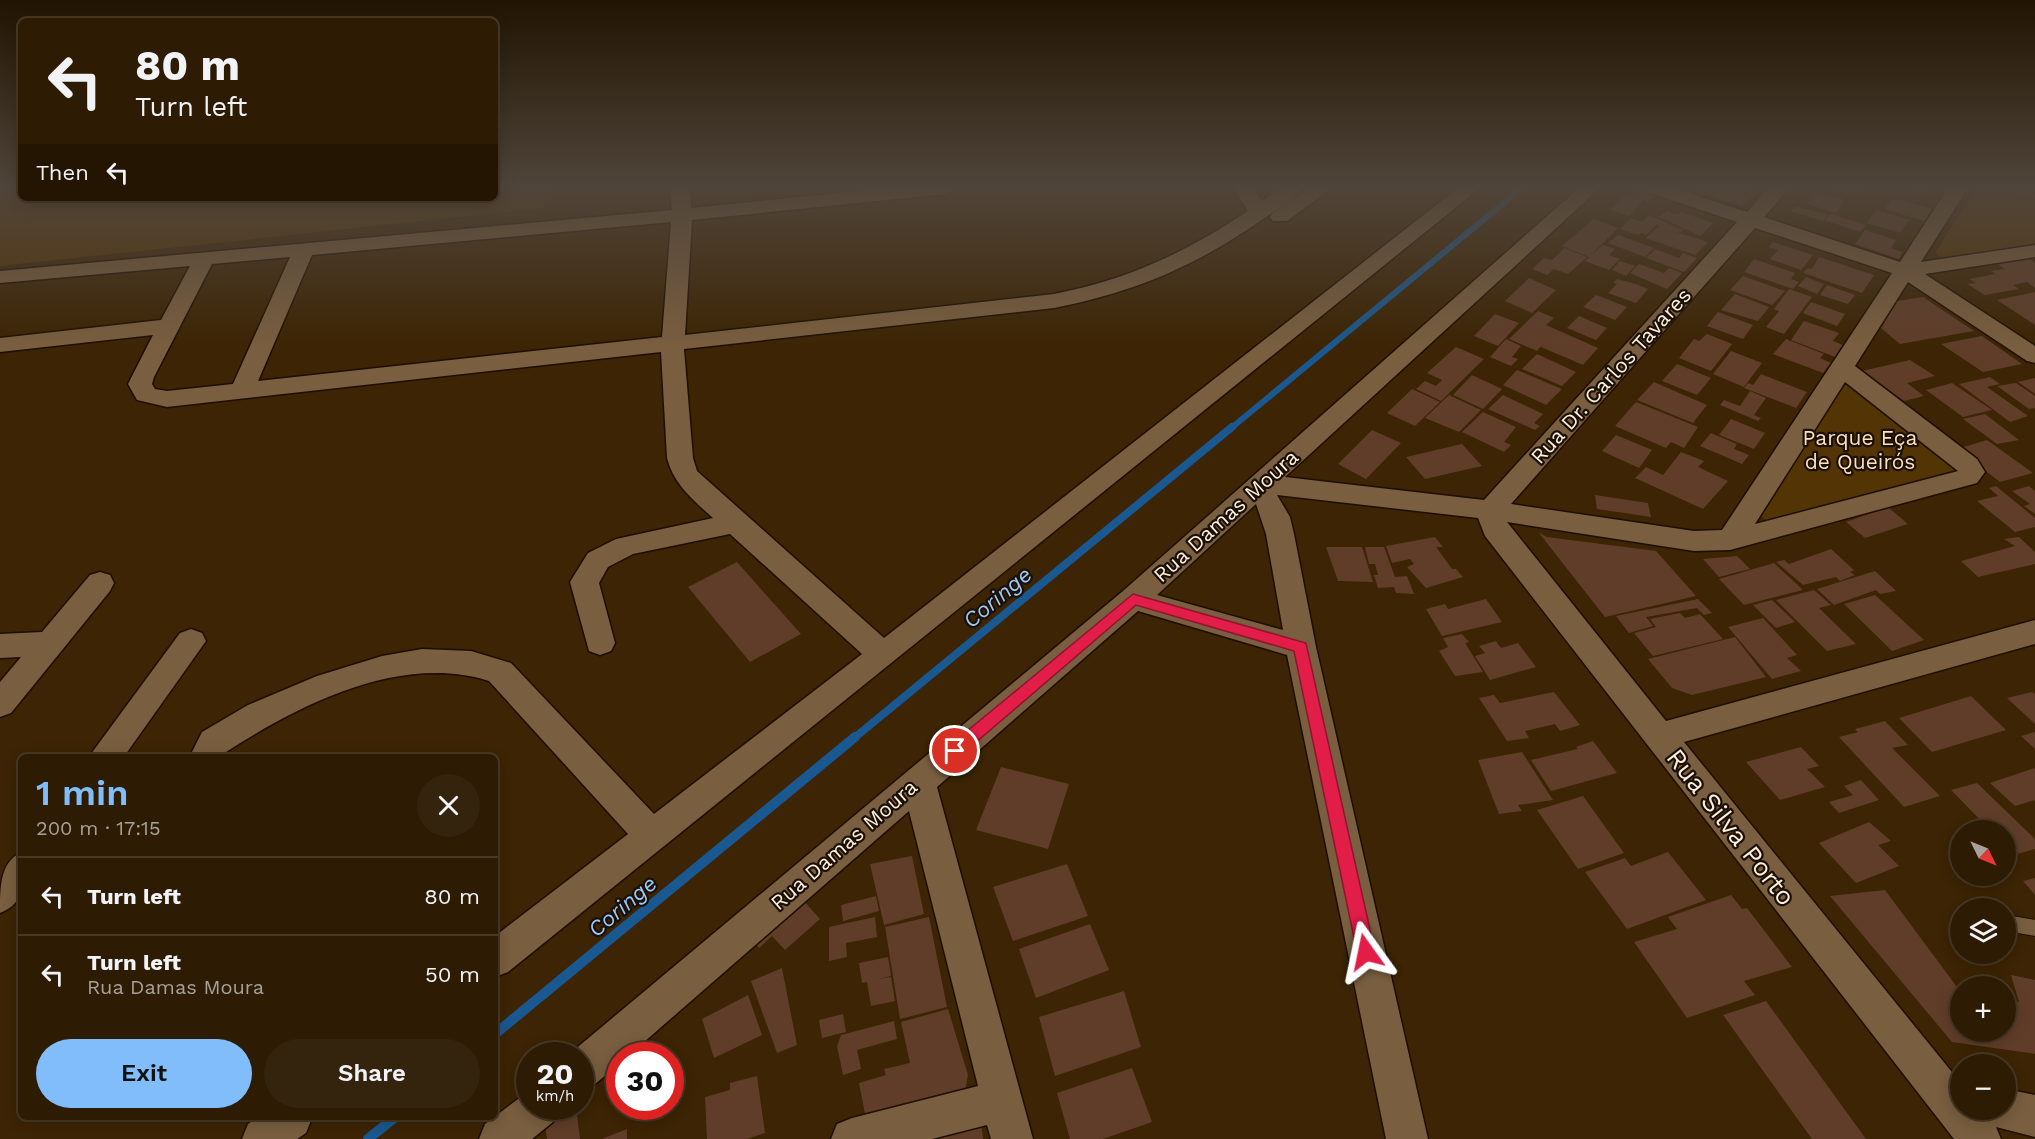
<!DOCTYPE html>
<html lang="en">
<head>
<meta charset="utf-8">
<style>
	body { margin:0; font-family:"Work Sans",sans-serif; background:#35240d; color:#f1f3f6; height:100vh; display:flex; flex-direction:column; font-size:22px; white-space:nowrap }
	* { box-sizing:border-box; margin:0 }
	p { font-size:20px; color:#a7a19a }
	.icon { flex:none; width:33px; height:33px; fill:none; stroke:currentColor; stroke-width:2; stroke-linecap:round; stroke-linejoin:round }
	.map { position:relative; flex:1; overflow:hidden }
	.sheet { position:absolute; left:18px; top:754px; width:480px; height:366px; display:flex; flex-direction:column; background:#2d1b03; border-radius:9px; box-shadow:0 3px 15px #0003,0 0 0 2px #483925 }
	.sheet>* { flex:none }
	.hud { position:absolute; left:18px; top:18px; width:480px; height:183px; border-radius:9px; box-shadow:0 3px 15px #0003,0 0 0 2px #483925; background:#2d1b03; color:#f1f3f6; overflow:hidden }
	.needle { width:39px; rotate:133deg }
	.controls { position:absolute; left:1950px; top:820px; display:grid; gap:12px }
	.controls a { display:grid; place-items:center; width:66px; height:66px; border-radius:50%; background:#2d1b03; box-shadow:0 3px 15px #0003,0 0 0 2px #483925; font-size:30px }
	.speed { position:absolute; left:516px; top:1042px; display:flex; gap:12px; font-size:30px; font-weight:700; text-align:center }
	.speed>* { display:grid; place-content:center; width:78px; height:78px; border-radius:50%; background:#2d1b03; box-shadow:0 3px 15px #0003,0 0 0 2px #483925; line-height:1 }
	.speed small { font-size:15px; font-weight:400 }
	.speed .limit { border:9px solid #d22; background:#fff; color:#111 }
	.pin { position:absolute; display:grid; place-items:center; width:51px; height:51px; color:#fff; margin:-26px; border:3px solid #fff; border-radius:50%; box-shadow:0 2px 6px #0007 }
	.me { position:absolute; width:66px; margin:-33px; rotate:348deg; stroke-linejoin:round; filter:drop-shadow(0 0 4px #0008) }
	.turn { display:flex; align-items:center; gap:21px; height:126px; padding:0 18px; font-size:27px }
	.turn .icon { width:78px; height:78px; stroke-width:2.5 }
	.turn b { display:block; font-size:42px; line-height:51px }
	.then { display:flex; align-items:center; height:57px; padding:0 18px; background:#0003; gap:12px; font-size:22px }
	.round { display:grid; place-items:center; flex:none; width:63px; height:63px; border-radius:32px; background:#35240d }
	.headline { display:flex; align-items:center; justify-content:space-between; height:102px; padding:0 18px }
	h1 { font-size:36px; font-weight:600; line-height:45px; color:#81bdfa }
	.action { display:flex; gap:12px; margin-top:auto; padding:12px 18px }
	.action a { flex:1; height:69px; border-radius:36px; background:#81bdfa; color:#111; font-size:24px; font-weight:600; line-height:69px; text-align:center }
	.action a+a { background:#35240d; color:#f1f3f6 }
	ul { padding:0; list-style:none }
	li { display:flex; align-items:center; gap:18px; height:78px; padding:0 18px; border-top:2px solid #483925 }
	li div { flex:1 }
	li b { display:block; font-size:22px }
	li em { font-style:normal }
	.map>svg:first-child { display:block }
	.green { fill:#533405 }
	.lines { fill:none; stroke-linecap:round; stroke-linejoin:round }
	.stream-far2 { stroke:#195891; stroke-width:6 }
	.stream-far1 { stroke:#195891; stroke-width:8 }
	.stream { stroke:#195891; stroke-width:10 }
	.building { fill:#5f3d29 }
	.service-casing { stroke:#1f0e00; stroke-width:2 }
	.minor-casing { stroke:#1f0e00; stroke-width:3 }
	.service { fill:#795e3f; fill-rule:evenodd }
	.minor { fill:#795e3f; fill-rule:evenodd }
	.route { fill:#e11d48; stroke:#92132f; stroke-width:1.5 }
	.labels { text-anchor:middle; stroke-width:4.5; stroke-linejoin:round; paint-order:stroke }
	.street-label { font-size:21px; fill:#feeedd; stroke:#1b1005 }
	.park-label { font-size:21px; fill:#fedfbc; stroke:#1b1005 }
	.water-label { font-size:22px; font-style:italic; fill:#9ac9fa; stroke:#1b1005 }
	.near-street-label { font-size:26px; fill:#feeedd; stroke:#1b1005 }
</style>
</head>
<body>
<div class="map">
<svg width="2035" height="1139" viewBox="0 0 2035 1139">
	<rect width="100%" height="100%" fill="#3c2404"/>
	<g class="green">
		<path d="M0 188H21V198H495V188H555L552 207 0 266Z"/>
		<path d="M1976 188H2035V243L1944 259 1935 253Z"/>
		<path d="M1847 382 1953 465 1955 473 1778 523 1765 520 1759 514Z"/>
	</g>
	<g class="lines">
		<path class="stream-far2" d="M1230 429 1522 188"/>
		<path class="stream-far1" d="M853 739 1232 427"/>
		<g class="stream">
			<path d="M495 1034 855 737"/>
			<path d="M368 1139 394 1118"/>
		</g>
	</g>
	<g class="building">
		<path d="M1633 188 1654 196 1648 202 1626 194Z"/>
		<path d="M1687 188H1746L1757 192 1742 206Z"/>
		<path d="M1831 188H1865L1860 195 1853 193 1851 196 1830 190Z"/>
		<path d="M1901 188H1927L1922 195Z"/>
		<path d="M2014 188H2035V199L2012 192Z"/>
		<path d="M1815 191 1844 200 1836 213 1807 204Z"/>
		<path d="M1625 195 1643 201 1629 216 1610 210Z"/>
		<path d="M1892 199 1904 201 1932 209 1924 221 1885 209Z"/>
		<path d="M1796 206 1827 215 1823 221 1791 211Z"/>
		<path d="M1876 210 1909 220 1900 233 1867 223Z"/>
		<path d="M1667 211 1678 215 1681 212 1713 223 1700 236 1659 217Z"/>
		<path d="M1831 214 1866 225 1860 232 1825 220Z"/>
		<path d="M1649 215 1683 230 1680 233 1669 230 1708 242 1695 255 1646 238 1659 226 1656 225 1646 235 1642 233 1638 235 1620 229 1631 218 1642 222Z"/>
		<path d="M1594 219 1618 228 1591 255 1603 245 1615 249 1609 255 1620 259 1609 270 1585 261 1589 257 1562 246Z"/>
		<path d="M1865 230 1896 240 1891 248 1902 252 1899 259 1855 244Z"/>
		<path d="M1618 235 1654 248 1645 257 1608 243Z"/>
		<path d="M1773 242 1813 255 1801 270 1770 259 1778 250 1769 247Z"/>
		<path d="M1565 248 1587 257 1568 274 1554 269 1547 275 1532 269 1544 258 1552 260Z"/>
		<path d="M1655 249 1679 258 1683 253 1697 258 1684 272 1646 258Z"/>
		<path d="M1819 257 1874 275 1862 293 1803 273 1808 268 1812 269Z"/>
		<path d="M1754 259 1795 273 1791 279 1799 282 1793 289 1744 272Z"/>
		<path d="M2030 259 2035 263V288L2027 282 2013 285 2019 289 1985 295 1967 284 1976 283 1969 279 1995 274 2005 280 1991 271 2005 269 1998 264Z"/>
		<path d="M1620 261 1635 266 1626 276 1612 270Z"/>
		<path d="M1639 264 1664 273 1669 268 1682 273 1667 289 1630 273Z"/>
		<path d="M1743 276 1785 291 1772 305 1730 290Z"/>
		<path d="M1806 277 1824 284 1817 294 1798 286Z"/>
		<path d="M1529 278 1556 290 1532 313 1505 301Z"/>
		<path d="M1617 279 1636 284 1648 289 1636 303 1608 293 1617 284 1613 283Z"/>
		<path d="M1827 285 1855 295 1848 304 1820 295Z"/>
		<path d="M1789 289 1812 297 1784 334 1766 327 1779 311 1774 309Z"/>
		<path d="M2035 292V325L1997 300Z"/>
		<path d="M1735 294 1769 307 1758 321 1721 310Z"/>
		<path d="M1596 295 1627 307 1615 320 1583 307Z"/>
		<path d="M1923 297 1974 331 1900 344 1881 328 1897 301Z"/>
		<path d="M1811 302 1845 314 1837 326 1803 313Z"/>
		<path d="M1538 311 1554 318 1546 325 1598 348 1583 365 1541 347 1545 342 1537 351 1509 339Z"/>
		<path d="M1718 312 1753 325 1743 339 1707 326Z"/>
		<path d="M1495 314 1519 323 1498 346 1474 336Z"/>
		<path d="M1579 316 1607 328 1596 340 1567 328Z"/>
		<path d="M1804 321 1839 333 1833 341 1843 345 1835 357 1791 340Z"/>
		<path d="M1707 334 1732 344 1711 371 1679 358 1694 339 1699 341Z"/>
		<path d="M1982 336 2022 364 1983 372 1941 344Z"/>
		<path d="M1506 339 1521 346 1512 357 1518 359 1511 366 1490 357Z"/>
		<path d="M1786 339 1824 354 1820 358 1831 363 1823 373 1773 354Z"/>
		<path d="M1456 347 1484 359 1441 401 1416 389 1425 381 1436 386 1442 380 1427 373Z"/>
		<path d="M1731 351 1762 363 1744 387 1713 374Z"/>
		<path d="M1537 354 1576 372 1562 386 1522 369Z"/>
		<path d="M1910 360 1935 376 1907 383 1924 396 1904 401 1862 371Z"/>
		<path d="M1677 364 1711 378 1697 395 1662 381Z"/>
		<path d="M1517 370 1562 389 1546 405 1503 385Z"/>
		<path d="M1761 374 1807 392 1796 408 1744 388 1748 383 1753 385Z"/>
		<path d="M1472 375 1502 389 1483 409 1453 395Z"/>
		<path d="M1990 377 2000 384 1987 387 2028 416 2010 422 1959 384Z"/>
		<path d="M2035 378V394L2018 382Z"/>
		<path d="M1654 382 1707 405 1693 423 1637 400Z"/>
		<path d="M1952 383 1992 410 1963 417 1926 390Z"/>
		<path d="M2016 383 2035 396V408L2029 409 1997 386Z"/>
		<path d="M1412 389 1440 402 1415 426 1387 413Z"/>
		<path d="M1750 391 1766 398 1754 415 1761 418 1758 421 1720 405 1724 400 1740 406Z"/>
		<path d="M1449 395 1481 410 1459 432 1425 418Z"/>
		<path d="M1503 395 1543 414 1534 423 1540 426 1535 430 1488 409Z"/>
		<path d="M1636 402 1698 427 1684 448 1671 442 1666 448 1615 426Z"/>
		<path d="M1483 412 1516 427 1504 442 1511 445 1504 452 1462 432Z"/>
		<path d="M1985 414 2019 440 1997 444 1963 419Z"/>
		<path d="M1731 419 1765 433 1754 449 1719 435Z"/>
		<path d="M1372 430 1401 443 1366 479 1338 464Z"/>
		<path d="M1711 433 1737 444 1734 449 1749 455 1742 464 1700 446Z"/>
		<path d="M1616 435 1652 450 1639 468 1602 451Z"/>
		<path d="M1987 440 2033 473 2000 482 1957 449Z"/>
		<path d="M1462 444 1482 466 1425 479 1406 457Z"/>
		<path d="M1681 452 1704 461 1698 467 1728 481 1703 509 1635 478 1646 467 1663 475Z"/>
		<path d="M1996 486 2035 518V527L2015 532 1977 501 1998 496 1989 488Z"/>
		<path d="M2029 486 2035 491V514L2024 506 2030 504 2012 491Z"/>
		<path d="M1595 495 1648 503 1651 517 1597 509Z"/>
		<path d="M1888 507 1908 524 1865 538 1846 522Z"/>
		<path d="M1539 533 1547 537 1656 551 1696 596 1605 617Z"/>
		<path d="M1435 537 1443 547H1436L1452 569H1456L1463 577 1426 588 1407 567 1414 564 1410 559 1392 563 1386 546Z"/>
		<path d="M2019 537 2035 552V564L1978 577 1961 561 2015 546 2004 539Z"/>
		<path d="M1326 547H1362L1373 582 1338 581Z"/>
		<path d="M1365 547H1384L1395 577 1407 576 1414 594 1396 593 1394 587 1378 588 1374 575H1378L1375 564H1369Z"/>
		<path d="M1831 549 1854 570 1850 572 1855 575 1840 581 1836 577 1803 585 1776 562 1784 560 1789 564Z"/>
		<path d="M1737 556 1750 569 1719 577 1703 559Z"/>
		<path d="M737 562 801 634 750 662 688 587Z"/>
		<path d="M1774 563 1803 590 1744 605 1719 579Z"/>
		<path d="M1875 571 1896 591 1880 594 1876 590 1834 605 1817 589Z"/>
		<path d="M1814 590 1831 605 1819 608 1856 644 1827 651 1776 600Z"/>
		<path d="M1875 595 1924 640 1892 651 1844 604Z"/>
		<path d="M1486 599 1502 622 1442 636 1426 609 1445 604 1448 609Z"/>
		<path d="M1698 599 1712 613 1704 615 1697 608 1646 617 1653 626 1629 633 1616 616Z"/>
		<path d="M1772 600 1795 622 1776 628 1753 605Z"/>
		<path d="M1680 613 1685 618 1700 614 1723 639 1653 656 1634 633 1656 627 1650 619Z"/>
		<path d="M1763 618 1797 655 1787 658 1801 671 1772 679 1728 627Z"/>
		<path d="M1462 634 1469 642 1465 643 1483 672 1455 676 1439 651 1448 647 1443 638Z"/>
		<path d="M1735 637 1766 677 1692 695 1672 688 1648 659Z"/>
		<path d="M1496 641 1501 648 1518 643 1536 667 1490 680 1475 656 1485 653 1479 646Z"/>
		<path d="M1554 692 1580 725 1560 731 1555 724 1525 731 1529 738 1507 741 1479 698 1494 695 1500 703Z"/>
		<path d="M2032 692 2035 694V724L2007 698Z"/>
		<path d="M1971 696 2006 730 1932 752 1899 718Z"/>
		<path d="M1885 721 1908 745 1892 748 1940 796 1904 807 1839 737 1858 732 1855 729Z"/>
		<path d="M2035 732V749L2021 736Z"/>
		<path d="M1593 741 1617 773 1551 791 1531 760 1578 749 1576 747Z"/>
		<path d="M1801 747 1819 766 1807 769 1825 787 1780 800 1746 762Z"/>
		<path d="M1522 752 1553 800 1518 805 1522 811 1499 814 1478 760Z"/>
		<path d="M1001 767 1069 784 1048 849 976 830Z"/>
		<path d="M2035 768V800L2015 806 1990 783Z"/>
		<path d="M1861 780 1879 800 1839 813 1829 802 1853 795 1844 786Z"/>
		<path d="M1977 783 2035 839V849L2014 855 2006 846V831H1991L1951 790Z"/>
		<path d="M1583 796 1624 853 1578 869 1537 810Z"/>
		<path d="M1869 822 1891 841 1878 845 1899 866 1856 883 1819 843Z"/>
		<path d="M1668 852 1706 900 1627 929 1585 872 1625 858 1631 866Z"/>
		<path d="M912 856 924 914 884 925 870 864Z"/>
		<path d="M1067 864 1088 916 1013 941 993 887Z"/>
		<path d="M2035 878V895L2023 881Z"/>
		<path d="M1885 890 1960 991V1032H2006V1000L2019 1002 2011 975 2035 980V1054L1952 1042 1830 896Z"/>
		<path d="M1731 895 1742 909 1747 908 1792 967 1744 981 1755 995 1687 1018 1634 942 1677 929 1668 917Z"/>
		<path d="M876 896 879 911 843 921 841 905Z"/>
		<path d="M801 898 820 919 785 950 772 936 759 948 752 940Z"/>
		<path d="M875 917 877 937 846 943 847 957 829 961V927Z"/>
		<path d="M929 917 947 1007 900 1019 885 927Z"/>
		<path d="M1090 924 1109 970 1036 998 1019 949Z"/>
		<path d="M888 957 891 976 878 979 891 977 895 1001 871 1006 867 982 862 983 859 963Z"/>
		<path d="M782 968 797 1045 777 1053 751 981Z"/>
		<path d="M1124 991 1141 1047 1055 1076 1039 1017Z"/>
		<path d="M748 995 762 1035 714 1058 702 1019Z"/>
		<path d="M1766 1001 1866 1139H1812L1723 1015Z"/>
		<path d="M948 1009 968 1075 965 1091 868 1129 859 1083 886 1075 884 1069 910 1063 901 1022Z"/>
		<path d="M843 1014 846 1032 822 1038 819 1020Z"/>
		<path d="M894 1021 897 1039 857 1050 861 1069 843 1075 837 1046 841 1035Z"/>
		<path d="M1132 1068 1152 1122 1103 1139H1070L1057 1093Z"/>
		<path d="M757 1076 765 1133 747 1139H707L705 1097 730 1090V1083Z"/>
		<path d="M550 1107H576L580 1139H547L543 1112Z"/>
		<path d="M981 1122 983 1139H939L938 1131Z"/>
		<path d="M627 1129V1139H602Z"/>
	</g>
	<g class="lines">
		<defs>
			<path id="service" d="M2006 915 2035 920V936L2006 931Z"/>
			<g id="minor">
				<path d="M670 188H690L691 208 889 188H956L946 194 692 220 685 335 1054 294C1127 280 1187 252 1248 211L1233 188H1253L1262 201 1280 188H1303C1294 201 1276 210 1263 219 1196 266 1135 292 1054 308L684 349 693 458 697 471 884 638 1458 188H1480L508 972 495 977V936L628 834 489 681C400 653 299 705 226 752L222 758H189L202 732 248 705 317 676 382 656 422 649 471 651 511 663 654 814 862 654 730 534 633 554 608 567 599 583 615 643 611 651 600 655 589 651 570 582 588 553 616 539 713 518C693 500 674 485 667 458L661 352 167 407 137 400 128 384 153 335 0 352V338L161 320 190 266 0 283V271L672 210ZM671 222 662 337 258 381 312 255ZM290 257 233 384 167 391 155 389 152 384 154 377 212 264Z"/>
				<path d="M1309 188H1332L1287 221H1273L1270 217 1273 213Z"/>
				<path d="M1579 188H1600L1285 477 1484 500 1737 222 1647 192 1644 188H1673L1747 212 1768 188H1789L1764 217 1900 262 1948 188H1968L1921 262 2035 245V257L1925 274 2035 346V363L2027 361 1908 282 1855 366 1977 459 1985 472 1977 483 1730 550 1694 551 1507 522 1666 721 2035 620V644L1684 742 1960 1082V1110H1983L1985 1112 1984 1110H2006V1089L2035 1095V1137L1996 1127 2001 1139H1954L1485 536 1478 518 1277 495 1290 517 1294 534 1316 647 1428 1139H1386L1287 655 1138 611 937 787 1033 1139H991L987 1125 932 1139H831L837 1124 852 1118 978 1086 909 811 628 1056H620V1063L594 1085 580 1091V1056H567L1123 591ZM1755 228 1892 273 1722 530 1694 531 1511 504ZM1845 382 1958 471 1755 524ZM1256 504 1266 534 1283 630 1157 595Z"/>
				<path d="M100 572 110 575 114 583 110 591 11 713 0 717V682L21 657 0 658V634L42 632 90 575Z"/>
				<path d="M191 629 202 633 206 641 123 758H88L180 633Z"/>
				<path d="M21 852C21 878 29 902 0 913 0 886 0 863 21 852Z"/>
				<path d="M530 1090V1107H559L553 1122 532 1139H479L485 1124Z"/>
				<path d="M257 1118H312L306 1133 297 1139H242L248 1124Z"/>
			</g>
		</defs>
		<use href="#service" class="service-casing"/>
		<use href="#minor" class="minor-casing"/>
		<use href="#service" class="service"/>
		<use href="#minor" class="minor"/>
	</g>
	<linearGradient id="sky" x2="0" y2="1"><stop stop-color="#211402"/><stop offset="0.54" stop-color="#50453a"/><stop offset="1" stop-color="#50453a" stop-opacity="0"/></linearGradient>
	<rect width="2035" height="347" fill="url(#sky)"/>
	<path class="route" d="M1133 594 1306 643 1375 952 1373 958 1366 960 1360 958 1357 952 1294 651 1136 605 960 756H949L947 751 949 746Z"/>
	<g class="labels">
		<g class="street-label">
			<text transform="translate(1611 376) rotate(-48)" y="7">Rua Dr. Carlos Tavares</text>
			<text transform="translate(1226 516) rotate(-42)" y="7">Rua Damas Moura</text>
			<text transform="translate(844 845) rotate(-41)" y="7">Rua Damas Moura</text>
		</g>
		<g class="park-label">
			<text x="1860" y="445">Parque Eça<tspan x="1860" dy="24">de Queirós</tspan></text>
		</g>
		<g class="water-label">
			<text transform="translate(997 597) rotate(-40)" y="8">Coringe</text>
			<text transform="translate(622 906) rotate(-40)" y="8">Coringe</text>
		</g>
		<g class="near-street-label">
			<text transform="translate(1731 827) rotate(52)" y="9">Rua Silva Porto</text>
		</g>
	</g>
</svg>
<div class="controls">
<a><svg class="needle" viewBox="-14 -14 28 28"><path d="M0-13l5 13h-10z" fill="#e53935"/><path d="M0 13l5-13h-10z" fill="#a7a19a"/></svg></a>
<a><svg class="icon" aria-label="layers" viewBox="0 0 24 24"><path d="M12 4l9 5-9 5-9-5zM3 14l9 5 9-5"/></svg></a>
<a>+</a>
<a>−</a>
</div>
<div class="speed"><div>20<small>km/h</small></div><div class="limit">30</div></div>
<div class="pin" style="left:955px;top:751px;background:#d93025"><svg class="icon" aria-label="arrive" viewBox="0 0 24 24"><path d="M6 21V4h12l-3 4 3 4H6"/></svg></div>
<svg class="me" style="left:1366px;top:952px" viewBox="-20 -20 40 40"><path d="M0-17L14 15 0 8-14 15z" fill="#e11d48" stroke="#fff" stroke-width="4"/></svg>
<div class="hud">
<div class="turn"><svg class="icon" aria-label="left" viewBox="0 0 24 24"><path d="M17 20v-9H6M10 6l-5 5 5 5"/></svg><div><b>80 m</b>Turn left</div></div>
<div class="then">Then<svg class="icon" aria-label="left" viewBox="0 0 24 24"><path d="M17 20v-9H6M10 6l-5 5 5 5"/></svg></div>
</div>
<section class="sheet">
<div class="headline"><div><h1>1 min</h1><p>200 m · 17:15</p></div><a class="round"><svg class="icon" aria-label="close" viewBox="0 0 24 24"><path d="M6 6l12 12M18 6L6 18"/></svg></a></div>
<ul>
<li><svg class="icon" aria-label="left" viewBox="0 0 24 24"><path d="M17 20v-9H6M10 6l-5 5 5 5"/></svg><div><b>Turn left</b></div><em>80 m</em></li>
<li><svg class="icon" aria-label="left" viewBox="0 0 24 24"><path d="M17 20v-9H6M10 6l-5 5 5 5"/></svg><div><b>Turn left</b><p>Rua Damas Moura</p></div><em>50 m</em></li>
</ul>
<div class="action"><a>Exit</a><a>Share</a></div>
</section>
</div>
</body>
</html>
